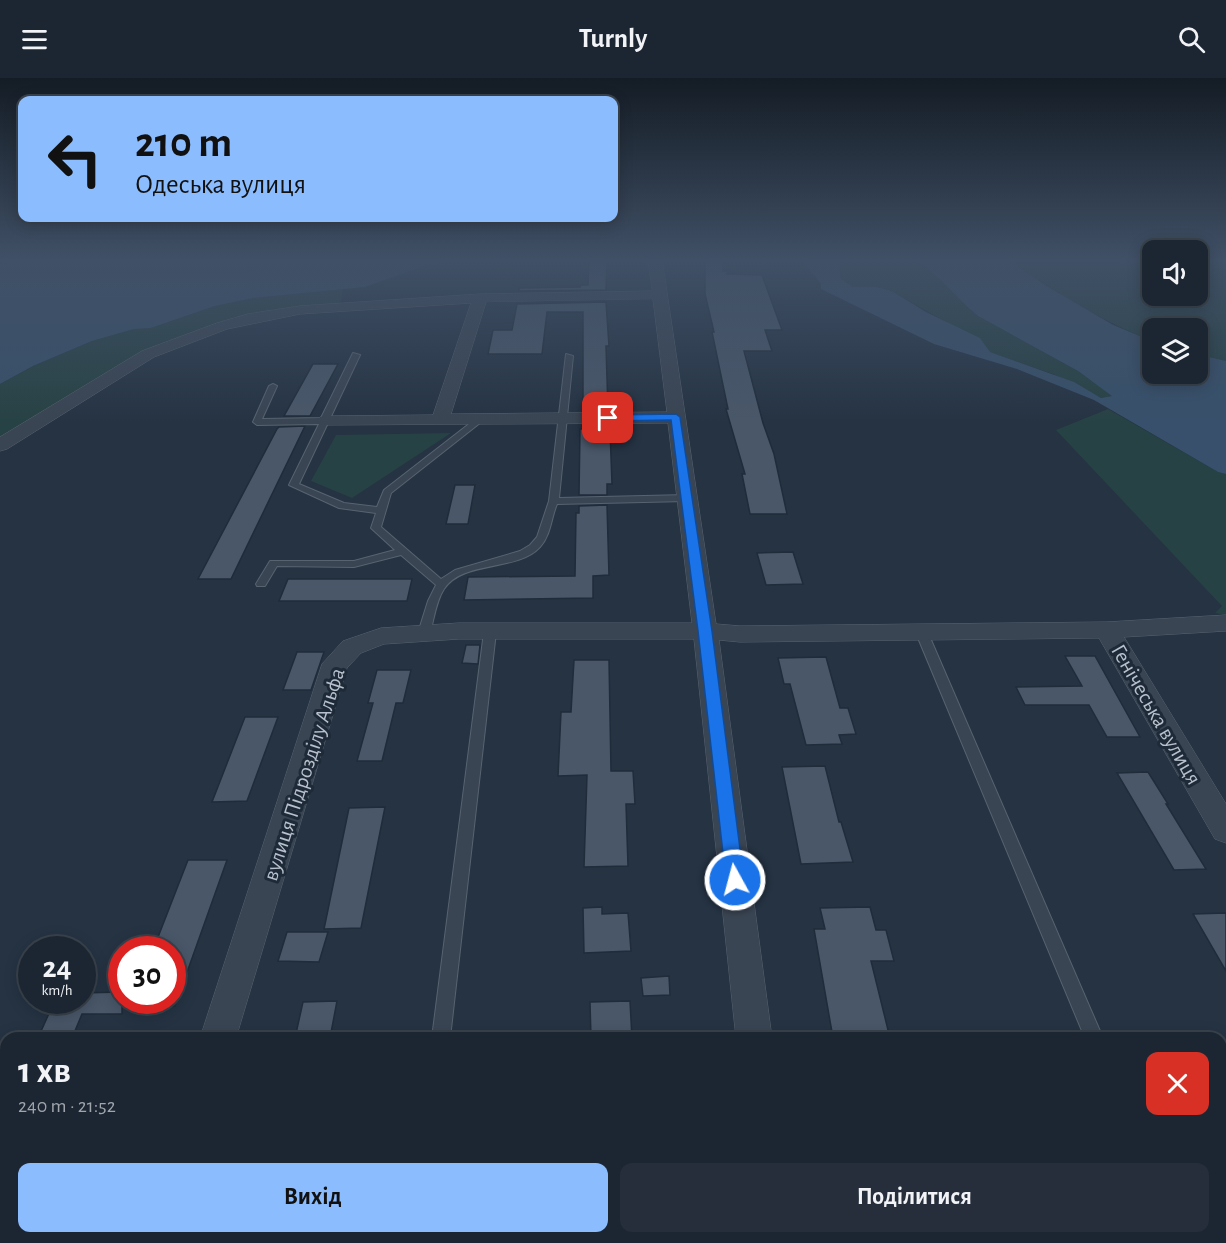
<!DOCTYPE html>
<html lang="uk">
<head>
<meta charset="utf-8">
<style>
	body { margin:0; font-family:"Alegreya Sans",sans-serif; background:#252e3a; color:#f1f3f6; height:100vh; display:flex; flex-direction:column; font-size:22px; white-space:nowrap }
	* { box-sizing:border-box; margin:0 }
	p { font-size:20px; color:#a0a5ac }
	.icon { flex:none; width:33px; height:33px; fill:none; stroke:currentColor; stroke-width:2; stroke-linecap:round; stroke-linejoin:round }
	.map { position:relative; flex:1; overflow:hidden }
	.details { position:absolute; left:0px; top:954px; width:1227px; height:212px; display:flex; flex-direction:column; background:#1c2632; border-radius:18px 18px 0 0; box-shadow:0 3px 15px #0003,0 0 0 2px #3a434d }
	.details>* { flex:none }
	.banner { position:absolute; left:18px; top:18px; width:600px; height:126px; border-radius:12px; box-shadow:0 3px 15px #0003,0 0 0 2px #3a434d; background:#8bbcfd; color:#111; overflow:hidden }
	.fabs { position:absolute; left:1142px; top:162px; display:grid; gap:12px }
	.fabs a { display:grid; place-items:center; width:66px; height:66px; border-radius:12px; background:#1c2632; box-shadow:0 3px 15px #0003,0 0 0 2px #3a434d; font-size:30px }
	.speed { position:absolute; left:18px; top:858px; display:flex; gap:12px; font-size:30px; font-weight:700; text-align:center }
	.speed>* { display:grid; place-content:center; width:78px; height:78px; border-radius:50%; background:#1c2632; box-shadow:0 3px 15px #0003,0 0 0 2px #3a434d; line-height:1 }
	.speed small { font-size:15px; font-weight:400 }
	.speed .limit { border:9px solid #d22; background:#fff; color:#111 }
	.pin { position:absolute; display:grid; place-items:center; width:51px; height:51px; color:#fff; margin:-26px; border-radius:12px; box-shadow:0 3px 9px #0006 }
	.me { position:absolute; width:66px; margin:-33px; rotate:353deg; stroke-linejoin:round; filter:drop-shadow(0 0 4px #0008) }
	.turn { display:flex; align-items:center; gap:21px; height:126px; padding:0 18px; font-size:27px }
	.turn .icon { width:78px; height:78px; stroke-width:2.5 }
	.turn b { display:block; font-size:42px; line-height:51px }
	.round { display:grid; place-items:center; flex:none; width:63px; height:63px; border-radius:12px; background:#252e3a }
	.overview { display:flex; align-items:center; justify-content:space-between; height:102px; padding:0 18px }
	h1 { font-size:36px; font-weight:600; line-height:45px }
	.action { display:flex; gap:12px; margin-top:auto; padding:12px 18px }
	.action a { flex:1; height:69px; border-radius:12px; background:#8bbcfd; color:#111; font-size:24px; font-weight:600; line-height:69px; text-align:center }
	.action a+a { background:#252e3a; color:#f1f3f6 }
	header { display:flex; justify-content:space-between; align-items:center; height:78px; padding:0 18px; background:#1c2632; font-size:27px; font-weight:600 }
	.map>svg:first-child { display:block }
	.green { fill:#274244 }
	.water { fill:#38506b }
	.building { fill:#495769; stroke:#202c3a; stroke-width:1.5 }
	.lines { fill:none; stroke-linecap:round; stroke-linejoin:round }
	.service-casing { stroke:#586370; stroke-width:2 }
	.minor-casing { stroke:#586370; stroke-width:1 }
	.service { fill:#3a4553; fill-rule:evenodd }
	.minor { fill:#3a4553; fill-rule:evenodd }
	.route { fill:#1a73e8; stroke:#114b97; stroke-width:1.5 }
	.labels { text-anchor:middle; stroke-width:6; stroke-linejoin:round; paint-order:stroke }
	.street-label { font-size:22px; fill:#b7c0cc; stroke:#1e2a38 }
</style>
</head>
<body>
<header><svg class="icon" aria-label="menu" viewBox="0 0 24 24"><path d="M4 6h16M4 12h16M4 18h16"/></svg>Turnly<svg class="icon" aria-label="search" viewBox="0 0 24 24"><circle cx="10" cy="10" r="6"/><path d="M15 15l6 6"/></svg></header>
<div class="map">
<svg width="1226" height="1165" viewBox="0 0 1226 1165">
	<rect width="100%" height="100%" fill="#253343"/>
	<g class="green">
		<path d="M840 181C855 181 906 177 916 181 934 187 962 224 978 238L1078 293 1113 318 1101 320 1053 296 989 274 948 245 892 213 877 209H853L840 200Z"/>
		<path d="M1007 181H1152V218H1197V181H1226V283L1197 276V250H1152V263C1100 242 1053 213 1007 181Z"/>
		<path d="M343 211 340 228 246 239 145 275 0 362V306L33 288 92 263 134 251 151 250 215 228 253 220Z"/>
		<path d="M1108 331 1218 394 1226 396V537L1215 535 1222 528 1056 352Z"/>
		<path d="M451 355 352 420 311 403 336 357Z"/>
	</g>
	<g class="water">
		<path d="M36 181H468L424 188 365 209 253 220 215 228 151 250 134 251 92 263 33 288 0 306V187Z"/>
		<path d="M801 181H840V200L853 209H877L892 213 926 234 980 260 990 274 1074 304 1101 320 1112 318 1078 293 978 238C956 220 939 197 915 181H1007L1045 207 1113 247 1152 263V296H1197V276L1226 283V396L1218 394 1094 322 1017 291 934 266 821 211V206Z"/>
	</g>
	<g class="building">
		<path d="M589 181H607L606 212 519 213V210L580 209 581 207H588Z"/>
		<path d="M705 181H722L723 193H727V196L762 197 782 252H765L772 273H744L763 345 774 376 787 436H750L742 396H745L726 331H728L712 254H714L705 216Z"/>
		<path d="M606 224 609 268H606L608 332 583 333V234H547L542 276H488L493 252H512L517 226Z"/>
		<path d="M313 286H338L310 338H284Z"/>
		<path d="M305 348 231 501H198L277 351 279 349Z"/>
		<path d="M582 348H608L610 351 612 406H607V417H579L580 351H582Z"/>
		<path d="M455 407H475L468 446H446Z"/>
		<path d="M607 427 609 497 593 498V520L464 522 468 499 575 498 576 435H579V428Z"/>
		<path d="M793 474 803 506 766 507 757 475Z"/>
		<path d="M288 501H412L407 523H279Z"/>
		<path d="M466 567H480L478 586 462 585Z"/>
		<path d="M297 574H324L311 612H283Z"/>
		<path d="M1065 578H1095L1140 659H1107L1089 627H1025L1016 609 1082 608Z"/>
		<path d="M826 579 840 630H848L856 656 839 657 842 666 806 667 790 606H784L778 580Z"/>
		<path d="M574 582H609L611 693H633L635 726H626L628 788 584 789 587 697 558 698 561 634H571Z"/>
		<path d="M377 592H411L403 625H396L382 683H357L373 625H368Z"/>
		<path d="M245 639H278L247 723 212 724Z"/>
		<path d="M825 688 839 744H841L853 784 801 786 782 689Z"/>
		<path d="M1148 694 1168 726H1166L1206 791 1174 792 1117 695Z"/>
		<path d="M385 729 361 850 324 851 349 730Z"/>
		<path d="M188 782H227L175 928H172V872H153Z"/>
		<path d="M602 829V836L628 835 631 873 584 875 583 830Z"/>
		<path d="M870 829 876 852H886L894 883H871L890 960H833L814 851H825L820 830Z"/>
		<path d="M1226 835V893L1193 836Z"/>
		<path d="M287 854H328L319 884 278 883Z"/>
		<path d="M669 898 670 917 643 918 641 900Z"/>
		<path d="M122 914V936H82L72 960H38L55 922H82V915Z"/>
		<path d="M337 923 330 960H295L303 924Z"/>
		<path d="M630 923 632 960H591L590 924Z"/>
	</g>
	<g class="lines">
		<defs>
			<g id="service">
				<path d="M353 275 360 277 299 406 344 425 377 429 384 412 478 339 485 341 391 415 381 449 441 501 455 492 520 473 530 467 537 459 549 423 566 276 573 278 559 420 687 417 692 420 687 423 557 426C551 440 551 457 540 469 517 494 463 482 444 511 436 523 434 541 430 555L424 559 418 555 428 523 436 507 401 477 354 489 277 488 265 508H257L256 506 270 483H354L395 472 371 450 376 435 339 430 289 407 319 346 257 347 253 344 269 308 273 306 277 308 262 341 321 340Z"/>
				<path d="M490 550 496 554 450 960H432L484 554Z"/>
				<path d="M922 551 928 555 1103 960H1085L916 555Z"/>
				<path d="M408 1160H428L427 1165H407Z"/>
				<path d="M1169 1160H1190L1192 1165H1171Z"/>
			</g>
			<g id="minor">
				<path d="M648 181H662L716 546 740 548 1107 544 1226 537V553L1124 559 1226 726V765L1215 761 1099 560 740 564 719 562 772 960H736L694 561H459L384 566 361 575 347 590 236 960H200L322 586 343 563 381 550 459 545H692L668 345 320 347 317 343 320 339 326 338 433 337 471 225 300 236 227 251 154 279 7 371 0 373V359L142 273 217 245 248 236 300 228 480 216 652 213ZM653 221 667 334 451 336 486 224Z"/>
				<path d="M135 1160H177L175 1165H133Z"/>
				<path d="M757 1160H799L800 1165H758Z"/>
			</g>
		</defs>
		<use href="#service" class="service-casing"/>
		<use href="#minor" class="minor-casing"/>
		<use href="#service" class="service"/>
		<use href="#minor" class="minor"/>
	</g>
	<linearGradient id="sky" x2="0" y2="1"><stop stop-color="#141c25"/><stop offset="0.53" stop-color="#405066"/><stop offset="1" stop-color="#405066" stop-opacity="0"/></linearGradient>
	<rect width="1226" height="344" fill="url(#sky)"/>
	<path class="route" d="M676 336 680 339 712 553 744 802 741 807 735 809 729 807 726 802 698 553 671 342 608 343 603 340 608 337Z"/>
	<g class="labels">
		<g class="street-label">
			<text transform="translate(1157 636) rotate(60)" y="8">Генічеська вулиця</text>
			<text transform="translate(303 696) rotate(-72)" y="8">вулиця Підрозділу Альфа</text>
		</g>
	</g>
</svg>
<div class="fabs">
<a><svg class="icon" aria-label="sound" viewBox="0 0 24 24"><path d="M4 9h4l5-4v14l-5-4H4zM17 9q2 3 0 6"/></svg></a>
<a><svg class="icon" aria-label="layers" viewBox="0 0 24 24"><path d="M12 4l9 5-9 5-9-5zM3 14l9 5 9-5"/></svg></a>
</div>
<div class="speed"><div>24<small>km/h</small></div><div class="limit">30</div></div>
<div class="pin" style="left:608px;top:340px;background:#d93025"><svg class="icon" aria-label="arrive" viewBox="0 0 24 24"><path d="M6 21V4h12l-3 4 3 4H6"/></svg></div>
<svg class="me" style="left:735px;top:802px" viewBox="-20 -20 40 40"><circle r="17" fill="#1a73e8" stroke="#fff" stroke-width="3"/><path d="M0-11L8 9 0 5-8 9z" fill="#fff"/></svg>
<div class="banner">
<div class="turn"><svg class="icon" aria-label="left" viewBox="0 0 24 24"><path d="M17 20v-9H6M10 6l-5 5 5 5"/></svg><div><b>210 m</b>Одеська вулиця</div></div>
</div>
<section class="details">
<div class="overview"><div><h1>1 хв</h1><p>240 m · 21:52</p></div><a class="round" style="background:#d93025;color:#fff"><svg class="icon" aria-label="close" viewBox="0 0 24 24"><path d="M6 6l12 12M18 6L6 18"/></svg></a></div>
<div class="action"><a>Вихід</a><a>Поділитися</a></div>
</section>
</div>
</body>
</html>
